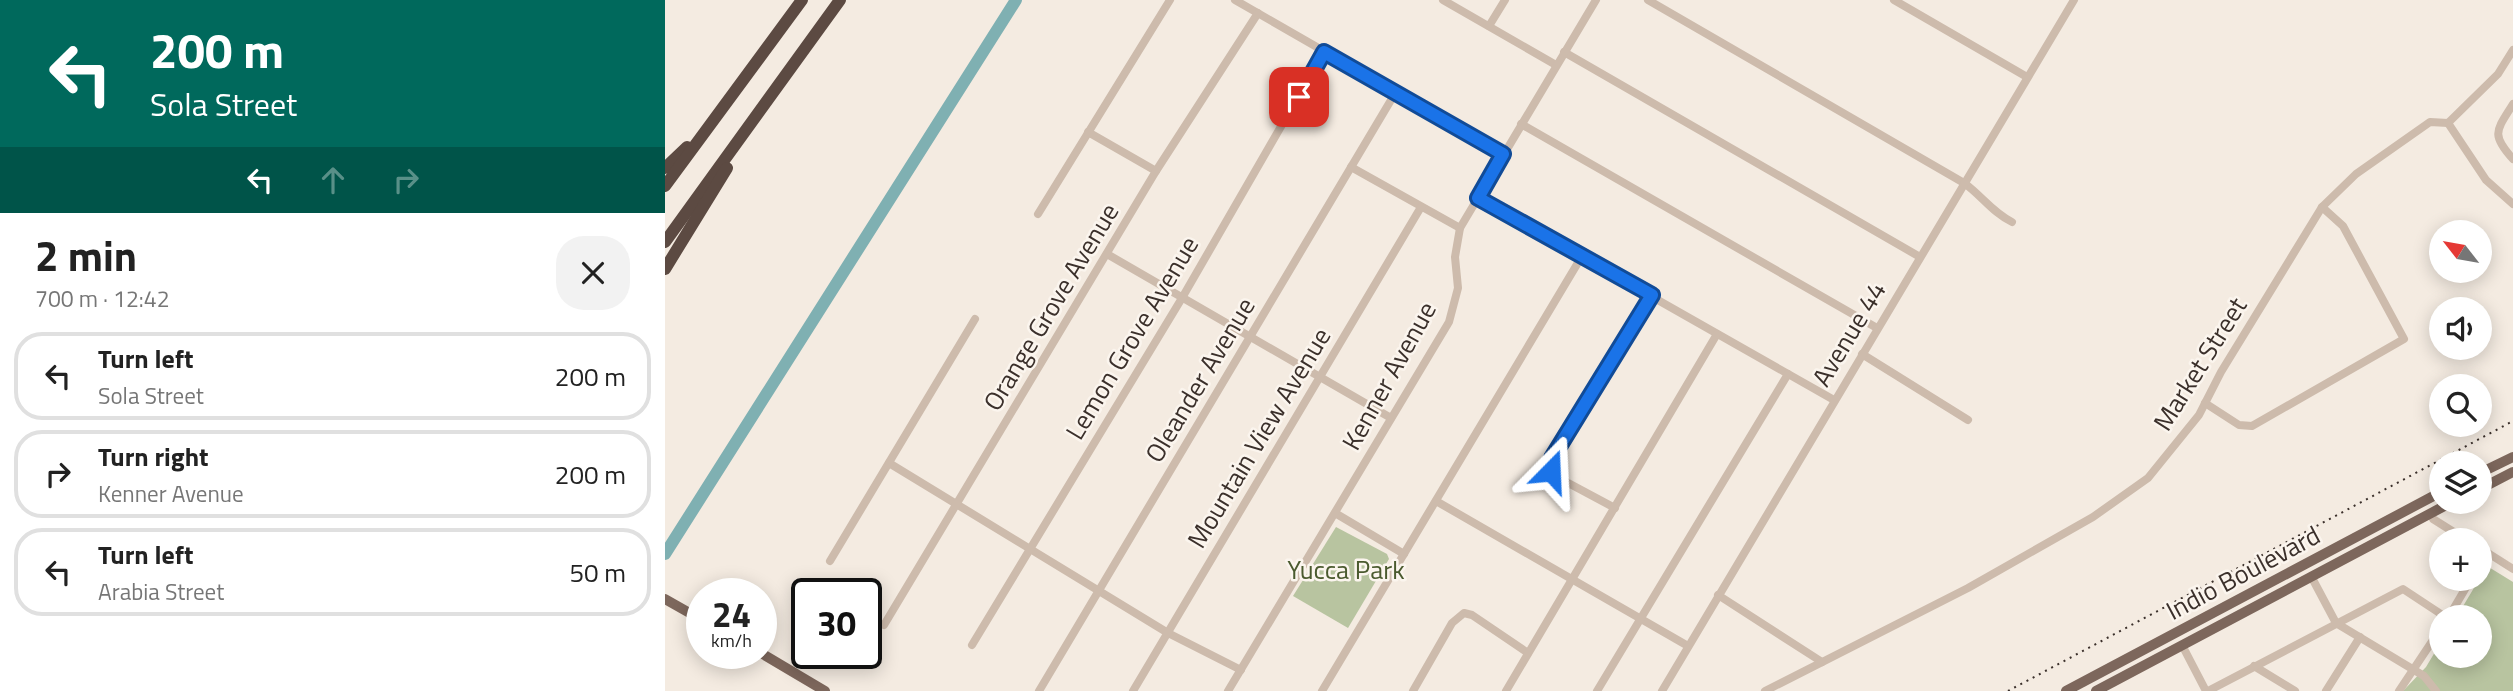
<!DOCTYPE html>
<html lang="en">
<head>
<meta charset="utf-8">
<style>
	body { margin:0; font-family:"Titillium Web",sans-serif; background:#f2f2f2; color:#222; height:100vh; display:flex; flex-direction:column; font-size:26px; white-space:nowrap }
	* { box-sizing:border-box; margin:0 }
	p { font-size:23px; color:#767676 }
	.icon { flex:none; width:38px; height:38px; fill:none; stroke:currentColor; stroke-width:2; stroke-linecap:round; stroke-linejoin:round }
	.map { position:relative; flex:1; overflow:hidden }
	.details { display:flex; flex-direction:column; background:#fff; width:665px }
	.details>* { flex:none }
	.guide { background:#00695c; color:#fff; overflow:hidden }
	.needle { width:46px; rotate:301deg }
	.controls { position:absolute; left:1764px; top:220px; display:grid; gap:14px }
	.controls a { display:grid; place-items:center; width:63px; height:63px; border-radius:50%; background:#fff; box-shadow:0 4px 18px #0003; font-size:35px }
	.speed { position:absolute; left:21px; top:578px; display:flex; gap:14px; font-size:35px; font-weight:700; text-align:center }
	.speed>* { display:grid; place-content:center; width:91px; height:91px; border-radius:50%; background:#fff; box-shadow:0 4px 18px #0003; line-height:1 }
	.speed small { font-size:18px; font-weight:400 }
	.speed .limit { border:4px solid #111; border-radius:10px; background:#fff; color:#111 }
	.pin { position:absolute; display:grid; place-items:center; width:60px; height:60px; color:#fff; margin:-30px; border-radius:14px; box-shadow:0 4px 10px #0006 }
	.me { position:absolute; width:77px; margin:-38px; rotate:21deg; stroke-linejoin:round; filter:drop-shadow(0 0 5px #0008) }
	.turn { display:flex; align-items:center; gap:24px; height:147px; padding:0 35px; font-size:32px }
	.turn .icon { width:91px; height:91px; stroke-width:2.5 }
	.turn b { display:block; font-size:49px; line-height:60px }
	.lanes { display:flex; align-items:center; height:66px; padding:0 35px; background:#0003; justify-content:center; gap:35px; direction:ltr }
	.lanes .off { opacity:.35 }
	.round { display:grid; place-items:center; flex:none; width:74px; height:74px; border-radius:28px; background:#f2f2f2 }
	.head { display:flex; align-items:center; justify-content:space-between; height:119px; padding:0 35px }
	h1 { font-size:42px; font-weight:700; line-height:52px }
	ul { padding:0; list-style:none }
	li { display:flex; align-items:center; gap:21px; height:88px; margin:0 14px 10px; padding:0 21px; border:4px solid #e0e0e0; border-radius:28px }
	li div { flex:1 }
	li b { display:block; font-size:26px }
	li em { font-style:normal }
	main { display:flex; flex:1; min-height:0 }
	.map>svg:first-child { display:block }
	.green { fill:#b8c4a0 }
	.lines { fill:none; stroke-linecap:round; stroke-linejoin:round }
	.river { stroke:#7fb0b2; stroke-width:12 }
	.minor { stroke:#cdbbac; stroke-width:8 }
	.major { stroke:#7d675c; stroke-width:10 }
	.highway { stroke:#5c4a42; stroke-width:12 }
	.rail { stroke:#3b302b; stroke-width:2; stroke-dasharray:2 5; stroke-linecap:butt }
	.route-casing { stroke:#114b97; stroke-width:18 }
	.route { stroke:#1a73e8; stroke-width:12 }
	.labels { text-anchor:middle; stroke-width:5; stroke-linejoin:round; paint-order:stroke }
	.street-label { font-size:26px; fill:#3b302b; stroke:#fbf5ee }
	.park-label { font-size:26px; fill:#4a5a2e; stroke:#fbf5ee }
</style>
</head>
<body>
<main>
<section class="details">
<div class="guide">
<div class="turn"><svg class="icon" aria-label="left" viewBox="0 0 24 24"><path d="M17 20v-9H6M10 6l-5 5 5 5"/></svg><div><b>200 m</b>Sola Street</div></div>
<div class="lanes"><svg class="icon" aria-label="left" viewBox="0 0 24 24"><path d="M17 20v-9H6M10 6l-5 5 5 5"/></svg><svg class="icon off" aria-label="ahead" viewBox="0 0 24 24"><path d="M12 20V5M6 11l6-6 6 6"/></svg><svg class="icon off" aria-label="right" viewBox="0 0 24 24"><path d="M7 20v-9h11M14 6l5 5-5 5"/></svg></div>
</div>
<div class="head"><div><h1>2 min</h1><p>700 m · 12:42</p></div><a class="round"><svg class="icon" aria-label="close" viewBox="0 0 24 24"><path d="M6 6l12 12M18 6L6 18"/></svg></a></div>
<ul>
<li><svg class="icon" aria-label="left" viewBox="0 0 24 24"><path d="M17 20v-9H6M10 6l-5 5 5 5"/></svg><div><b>Turn left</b><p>Sola Street</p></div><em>200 m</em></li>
<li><svg class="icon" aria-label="right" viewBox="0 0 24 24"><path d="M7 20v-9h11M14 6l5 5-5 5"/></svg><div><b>Turn right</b><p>Kenner Avenue</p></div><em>200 m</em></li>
<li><svg class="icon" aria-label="left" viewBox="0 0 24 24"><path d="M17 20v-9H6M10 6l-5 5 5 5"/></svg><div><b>Turn left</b><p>Arabia Street</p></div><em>50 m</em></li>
</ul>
</section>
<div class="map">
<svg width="1848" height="691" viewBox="0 0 1848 691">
	<rect width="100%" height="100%" fill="#f4ebe1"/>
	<g class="green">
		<path d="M671 527 722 554 724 559 683 628 628 596Z"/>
		<path d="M1822 566 1848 582V691H1738L1761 667 1776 642V656H1815V618H1791Z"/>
	</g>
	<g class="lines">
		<path class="river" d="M0 554 351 0"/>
		<g class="minor">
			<path d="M570 0 838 154"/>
			<path d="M778 0 891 65"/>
			<path d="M983 0 1299 183C1316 195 1328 213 1347 222"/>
			<path d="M1229 0 1362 77"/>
			<path d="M824 26 840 0"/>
			<path d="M899 52 1255 257"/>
			<path d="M1848 104C1832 130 1825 134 1848 159"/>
			<path d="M1783 123 1821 180 1848 204"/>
			<path d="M1783 123 1833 74 1848 50"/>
			<path d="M856 124 1212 328"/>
			<path d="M423 132 491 171"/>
			<path d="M686 167 795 228"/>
			<path d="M813 198 1169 400"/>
			<path d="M373 214 505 0"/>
			<path d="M442 254 726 418"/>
			<path d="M1197 354 1303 420"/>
			<path d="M1540 403 1574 425 1587 426 1739 339 1678 226 1657 207"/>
			<path d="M224 463 503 633 576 670"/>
			<path d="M771 501 1023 646"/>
			<path d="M950 508 892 477 886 471 887 458 987 295"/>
			<path d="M670 513 739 554"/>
			<path d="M1766 513 1768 519 1803 541"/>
			<path d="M1815 548 1848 569"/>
			<path d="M165 561 310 319"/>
			<path d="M1815 566 1823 553"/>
			<path d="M1646 576 1671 623 1759 676 1771 691"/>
			<path d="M1053 595 1157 662"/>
			<path d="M1783 618 1806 579"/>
			<path d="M219 625 491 171 593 13"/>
			<path d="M307 645 517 298 659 52"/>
			<path d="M1517 645 1541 691"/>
			<path d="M1589 666 1630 691"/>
			<path d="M374 691 732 90"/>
			<path d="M468 691 756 207"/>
			<path d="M563 691 784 322 793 288 790 257 795 228 931 0"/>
			<path d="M657 691 917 256"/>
			<path d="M748 691 787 623 799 613 807 615 863 653"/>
			<path d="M841 691 1052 334"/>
			<path d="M932 691 1123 374"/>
			<path d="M997 691 1409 0"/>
			<path d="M1100 691 1303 588 1428 517 1483 478 1534 415 1556 372 1657 207 1691 174 1765 122 1783 123"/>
			<path d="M1543 691 1738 589 1782 618"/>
			<path d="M1661 691 1695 637"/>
			<path d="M1734 691 1776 628"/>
		</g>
		<g class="major">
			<path d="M1815 473 1848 457"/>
			<path d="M1815 489 1848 472"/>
			<path d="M0 599 37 620"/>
			<path d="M96 653 160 691"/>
			<path d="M1401 691 1776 492"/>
			<path d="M1431 691 1787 502"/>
		</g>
		<g class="highway">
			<path d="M0 168 22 147"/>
			<path d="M0 186 137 0"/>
			<path d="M0 242 175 0"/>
			<path d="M0 269 62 168"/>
		</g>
		<path class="rail" d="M1343 691 1848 421"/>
	</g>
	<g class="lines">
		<defs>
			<path id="route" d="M634 97 659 52 838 154 813 198 987 295 887 458 886 471"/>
		</defs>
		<use href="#route" class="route-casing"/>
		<use href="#route" class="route"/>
	</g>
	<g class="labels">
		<g class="street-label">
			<text transform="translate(386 307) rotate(-59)" y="9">Orange Grove Avenue</text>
			<text transform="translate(1184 334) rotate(-59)" y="9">Avenue 44</text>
			<text transform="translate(467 338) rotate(-59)" y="9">Lemon Grove Avenue</text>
			<text transform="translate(1535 364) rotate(-58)" y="9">Market Street</text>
			<text transform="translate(724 376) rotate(-61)" y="9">Kenner Avenue</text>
			<text transform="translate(535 380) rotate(-59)" y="9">Oleander Avenue</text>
			<text transform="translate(594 438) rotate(-59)" y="9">Mountain View Avenue</text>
			<text transform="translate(1578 573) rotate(-28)" y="9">Indio Boulevard</text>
		</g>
		<g class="park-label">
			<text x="681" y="579">Yucca Park</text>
		</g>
	</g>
</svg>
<div class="controls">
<a><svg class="needle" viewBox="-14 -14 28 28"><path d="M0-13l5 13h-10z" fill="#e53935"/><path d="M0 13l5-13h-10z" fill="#767676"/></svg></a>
<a><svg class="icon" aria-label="sound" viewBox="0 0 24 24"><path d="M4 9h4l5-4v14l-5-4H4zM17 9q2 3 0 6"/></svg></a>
<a><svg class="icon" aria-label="search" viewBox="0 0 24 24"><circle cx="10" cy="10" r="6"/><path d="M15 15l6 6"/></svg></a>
<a><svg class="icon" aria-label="layers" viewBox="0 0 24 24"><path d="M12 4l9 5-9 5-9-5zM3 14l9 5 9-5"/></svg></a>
<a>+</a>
<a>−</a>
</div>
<div class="speed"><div>24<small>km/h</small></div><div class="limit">30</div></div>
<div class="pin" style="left:634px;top:97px;background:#d93025"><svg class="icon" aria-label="arrive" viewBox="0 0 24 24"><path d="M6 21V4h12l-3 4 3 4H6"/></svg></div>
<svg class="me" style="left:886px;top:471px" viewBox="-20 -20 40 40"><path d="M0-17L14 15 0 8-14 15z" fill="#1a73e8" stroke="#fff" stroke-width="4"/></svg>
</div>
</main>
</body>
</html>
